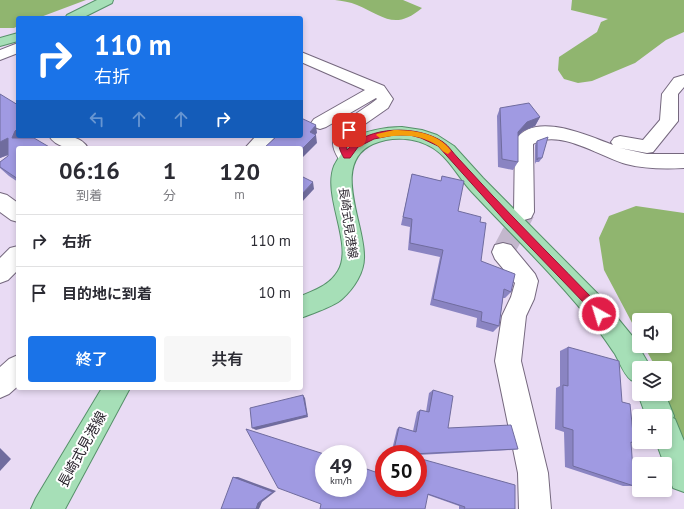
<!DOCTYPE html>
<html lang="ja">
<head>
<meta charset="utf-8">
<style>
	body { margin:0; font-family:"PT Sans","Noto Sans JP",sans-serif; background:#f7f7f7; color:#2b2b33; height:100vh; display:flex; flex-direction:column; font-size:15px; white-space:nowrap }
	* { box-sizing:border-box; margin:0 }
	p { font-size:13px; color:#7c7c81 }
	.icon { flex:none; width:22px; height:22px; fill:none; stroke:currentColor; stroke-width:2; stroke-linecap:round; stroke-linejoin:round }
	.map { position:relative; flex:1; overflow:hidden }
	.drawer { position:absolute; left:16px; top:146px; width:287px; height:244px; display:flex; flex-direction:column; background:#fff; border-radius:4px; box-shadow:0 2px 6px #0003 }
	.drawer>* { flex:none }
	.guide { position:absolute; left:16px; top:16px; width:287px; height:122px; border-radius:4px; box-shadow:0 2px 6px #0003; background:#1a73e8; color:#fff; overflow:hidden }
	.buttons { position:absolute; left:632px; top:313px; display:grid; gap:8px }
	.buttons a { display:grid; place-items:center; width:40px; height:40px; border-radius:4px; background:#fff; box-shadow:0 2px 6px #0003; font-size:20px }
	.speed { position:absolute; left:315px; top:445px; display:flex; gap:8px; font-size:20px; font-weight:700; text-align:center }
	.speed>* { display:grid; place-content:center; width:52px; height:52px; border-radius:50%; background:#fff; box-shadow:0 2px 6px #0003; line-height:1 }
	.speed small { font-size:10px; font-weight:400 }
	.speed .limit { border:6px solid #d22; background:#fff; color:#111 }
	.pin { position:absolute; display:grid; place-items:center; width:34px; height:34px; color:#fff; margin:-17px; border-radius:8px; box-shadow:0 2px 6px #0006 }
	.me { position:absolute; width:44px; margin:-22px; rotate:321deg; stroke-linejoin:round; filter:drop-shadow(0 0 3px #0008) }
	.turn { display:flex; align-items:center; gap:14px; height:84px; padding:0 12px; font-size:18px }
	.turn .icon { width:52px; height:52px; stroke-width:2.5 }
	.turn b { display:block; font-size:28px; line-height:34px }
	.lanes { display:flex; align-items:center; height:38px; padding:0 12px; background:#0003; justify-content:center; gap:20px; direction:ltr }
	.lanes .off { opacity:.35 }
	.eta { display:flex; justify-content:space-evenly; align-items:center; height:68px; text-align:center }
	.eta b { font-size:24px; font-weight:600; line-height:28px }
	.primary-button { display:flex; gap:8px; margin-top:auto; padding:8px 12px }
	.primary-button a { flex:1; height:46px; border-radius:4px; background:#1a73e8; color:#fff; font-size:16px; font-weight:600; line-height:46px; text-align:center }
	.primary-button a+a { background:#f7f7f7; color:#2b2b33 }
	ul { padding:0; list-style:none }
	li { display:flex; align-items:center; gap:12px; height:52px; padding:0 12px; border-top:1px solid #e1e1e2 }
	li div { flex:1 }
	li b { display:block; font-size:15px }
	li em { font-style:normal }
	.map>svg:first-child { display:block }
	.forest { fill:#90b56f }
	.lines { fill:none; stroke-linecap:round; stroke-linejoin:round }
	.minor-tunnel { stroke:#c3b7cd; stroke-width:22; stroke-dasharray:22 11; stroke-linecap:butt }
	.minor-casing { stroke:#75687e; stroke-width:2 }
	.major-casing { stroke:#559069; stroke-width:2 }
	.minor { fill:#fff; fill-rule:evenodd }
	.major { fill:#a6dfb7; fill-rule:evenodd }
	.wall { fill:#8a84c2 }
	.shaded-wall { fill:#706c9e }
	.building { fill:#a09ae2; stroke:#706c9e }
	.route { fill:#e11d48; stroke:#92132f }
	.slow { fill:#f59e0b }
	.labels { text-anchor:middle; stroke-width:4; stroke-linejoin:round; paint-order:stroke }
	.street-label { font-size:12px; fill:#2d2730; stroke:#fff }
	.near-street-label { font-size:14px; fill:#2d2730; stroke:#fff }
</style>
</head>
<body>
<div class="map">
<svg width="684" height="509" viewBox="0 0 684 509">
	<rect width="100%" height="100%" fill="#e9dbf4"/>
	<g class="forest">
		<path d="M0 0H86L38 18H18V26L14 28H0Z"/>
		<path d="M335 0H403L422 8C395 31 383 16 357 5 350 2 342 1 335 0Z"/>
		<path d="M572 0H684V32L666 40 635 63 592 81 578 83 564 79 558 70 559 57 597 32 601 22 608 19 571 10Z"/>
		<path d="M636 206 684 213V484L665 385V368H656L644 346H665V320H639V336L604 270 599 238 609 216Z"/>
	</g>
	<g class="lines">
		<path class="minor-tunnel" d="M503 252 524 212"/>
		<defs>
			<g id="minor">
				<path d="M18 43V53L0 60V50Z"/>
				<path d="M301 52 384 86 393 99 388 108 365 124 352 138 351 145 356 156 354 161 347 163 340 161C337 156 333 150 333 143 333 124 364 110 377 99L376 98 326 127 320 129 314 127 311 123 314 119 365 90 301 62Z"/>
				<path d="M684 75V87L678 94V121L653 152 647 153 620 148 647 154H684V168C664 169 645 169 626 164 599 156 559 128 533 144L534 212 531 218 524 220 517 218 514 212 515 141C533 110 589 136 613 145L611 142 614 138 620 136 643 140 660 120 662 94 674 78Z"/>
				<path d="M49 136C63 136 80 134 88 148 74 148 58 150 49 136Z"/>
				<path d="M256 136H276L265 148H245Z"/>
				<path d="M0 193 7 195 18 203V222L11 220 0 212Z"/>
				<path d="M503 243 511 245 535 274 538 281 534 299 526 316 521 361 548 473 551 509H519L518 473 495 361 502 316 511 297 515 283 495 259 492 252 495 245Z"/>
				<path d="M18 246V270L8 280 0 283V258L10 248Z"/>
				<path d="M18 355V386L9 394 0 398V367L9 359Z"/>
			</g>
			<g id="major">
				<path d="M97 0H113L112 3 82 18H65L67 15Z"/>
				<path d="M18 33V41L0 46V38Z"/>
				<path d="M402 127 422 130 437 135 454 146 483 178 597 293 633 337 651 368H639V383C636 382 633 381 631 380 624 375 619 361 615 354 609 346 604 337 597 329 559 280 514 237 471 191 459 178 449 158 433 148 415 137 392 136 373 144 331 163 364 222 364 255 365 272 354 288 342 299 335 306 311 314 301 318V296C315 290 330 285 338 271 354 245 322 196 334 166 336 162 339 157 342 153 343 150 345 145 348 142 358 131 388 127 402 127Z"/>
				<path d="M102 388H130L65 509H31L36 498Z"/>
				<path d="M639 390V394H665L674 416 673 418 675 419 684 441V492L673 488 656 442H665V416H646L638 394Z"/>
			</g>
		</defs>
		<use href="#minor" class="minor-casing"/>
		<use href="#major" class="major-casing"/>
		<use href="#minor" class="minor"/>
		<use href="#major" class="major"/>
	</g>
	<g class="wall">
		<path d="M0 94 18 136H31L28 138 18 148V182L9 176 0 168V162L8 156V155L0 158Z"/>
		<path d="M500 108 540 117 535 126 523 131 518 136V162L513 170 498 167 497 116Z"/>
		<path d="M537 141 542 158 539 162H536L535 164V145Z"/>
		<path d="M412 174 441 181 442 176 458 211 480 222 481 261 511 292 505 298H503L499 326 493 332 476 327 477 318 430 305 440 257 408 250 410 227 401 225Z"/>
		<path d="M568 347 622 402 634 443H631L634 486H623L565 467 564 432 555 429 556 388 560 386V351Z"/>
		<path d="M433 390 448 428 518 449 511 450 418 455V454H391L397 429 399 427 413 431 417 412 420 410 426 412 429 393Z"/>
		<path d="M418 488 515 509H459V506L428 495Z"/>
	</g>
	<g class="shaded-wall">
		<path d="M540 117 535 126 523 131 514 140 518 132 527 122Z"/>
		<path d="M316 125 317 133 310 140V132Z"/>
		<path d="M18 126V136H31L28 138H12L16 127Z"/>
		<path d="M316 135 317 143 301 159V150Z"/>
		<path d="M8 138 18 151 0 158V142Z"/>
		<path d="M313 182 314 189 301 203V195Z"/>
		<path d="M303 395 305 398 308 417 256 430 252 428Z"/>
		<path d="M0 448 11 459 0 471Z"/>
		<path d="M233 477H238L276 491 262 502 259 509H256Z"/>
	</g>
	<g class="building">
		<path d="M0 94 18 105V126L16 127 18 128 15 131 12 138H34L51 148H18V179L0 167V162L8 156V138L0 142Z"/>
		<path d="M529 103 540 117 527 122 518 132V162L502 159 500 108Z"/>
		<path d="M301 118 316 125 310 132 316 135 301 150V148H264L277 136H301Z"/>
		<path d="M548 137 542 158H538L537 160V141Z"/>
		<path d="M412 174 441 181 442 176 464 181 458 211 481 217 480 222 486 223 481 261 515 274 511 292 504 289 499 326 481 321 482 312 433 299 443 250 410 243 412 219 403 217Z"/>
		<path d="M301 176 313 182 301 195Z"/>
		<path d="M568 347 619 361 622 402 630 404 634 443 631 442 634 486 573 466V430L563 427V385L568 386Z"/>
		<path d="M433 390 453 396 448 428 511 425 518 449 411 454H393L399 427 416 432 420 410 429 412Z"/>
		<path d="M303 395 307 415 252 428 250 408Z"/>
		<path d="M246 429 324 454V488H358V466L384 475V488H418V458L515 485V509H464L465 507 428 494 425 509H320L321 504 278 488Z"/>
		<path d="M329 450 340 454H328Z"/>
		<path d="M233 477 273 492 258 503 256 509H221Z"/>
	</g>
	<path class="route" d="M349 127 353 130 346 140 347 150C368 125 418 125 443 142 449 146 453 153 458 158 470 171 481 183 493 196 526 231 560 265 593 299L604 314 603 317 599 319 596 317 586 305 506 222 438 146 421 138 410 135H394L374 139 358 147 350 158H344C336 144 338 141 346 128Z"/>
	<path class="slow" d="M394 130C414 130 439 133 451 151L448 154C443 152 441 149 438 146 420 134 400 134 380 138L376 135 377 134Z"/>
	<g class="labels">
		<g class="street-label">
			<text transform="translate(348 223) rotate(82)" y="4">長崎式見港線</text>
		</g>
		<g class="near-street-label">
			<text transform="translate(82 449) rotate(-61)" y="5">長崎式見港線</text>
		</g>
	</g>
</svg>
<div class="buttons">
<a><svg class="icon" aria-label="sound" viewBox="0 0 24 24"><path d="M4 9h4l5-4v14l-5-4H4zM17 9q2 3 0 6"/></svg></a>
<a><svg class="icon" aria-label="layers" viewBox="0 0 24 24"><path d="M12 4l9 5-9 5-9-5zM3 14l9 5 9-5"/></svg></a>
<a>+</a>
<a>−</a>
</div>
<div class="speed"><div>49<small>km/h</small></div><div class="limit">50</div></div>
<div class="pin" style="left:349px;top:130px;background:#d93025"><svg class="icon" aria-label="arrive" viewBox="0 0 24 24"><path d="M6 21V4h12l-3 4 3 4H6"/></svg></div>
<svg class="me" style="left:599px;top:314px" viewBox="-20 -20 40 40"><circle r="17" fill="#e11d48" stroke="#fff" stroke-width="3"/><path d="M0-11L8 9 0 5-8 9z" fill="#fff"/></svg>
<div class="guide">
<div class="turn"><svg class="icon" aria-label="right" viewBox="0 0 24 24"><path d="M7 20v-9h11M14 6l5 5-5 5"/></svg><div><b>110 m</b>右折</div></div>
<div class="lanes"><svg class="icon off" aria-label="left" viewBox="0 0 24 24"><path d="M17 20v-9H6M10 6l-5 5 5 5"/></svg><svg class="icon off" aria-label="ahead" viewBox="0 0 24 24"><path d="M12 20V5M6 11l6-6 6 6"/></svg><svg class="icon off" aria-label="ahead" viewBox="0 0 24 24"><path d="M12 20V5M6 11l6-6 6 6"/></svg><svg class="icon" aria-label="right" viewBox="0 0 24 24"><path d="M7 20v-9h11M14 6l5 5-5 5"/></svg></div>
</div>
<section class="drawer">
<div class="eta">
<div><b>06:16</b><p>到着</p></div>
<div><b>1</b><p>分</p></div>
<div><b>120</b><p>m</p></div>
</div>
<ul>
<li><svg class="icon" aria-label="right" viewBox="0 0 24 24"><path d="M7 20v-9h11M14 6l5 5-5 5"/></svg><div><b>右折</b></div><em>110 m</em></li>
<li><svg class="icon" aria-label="arrive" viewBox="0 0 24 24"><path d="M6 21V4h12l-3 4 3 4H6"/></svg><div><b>目的地に到着</b></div><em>10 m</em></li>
</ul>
<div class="primary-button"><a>終了</a><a>共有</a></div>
</section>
</div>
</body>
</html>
